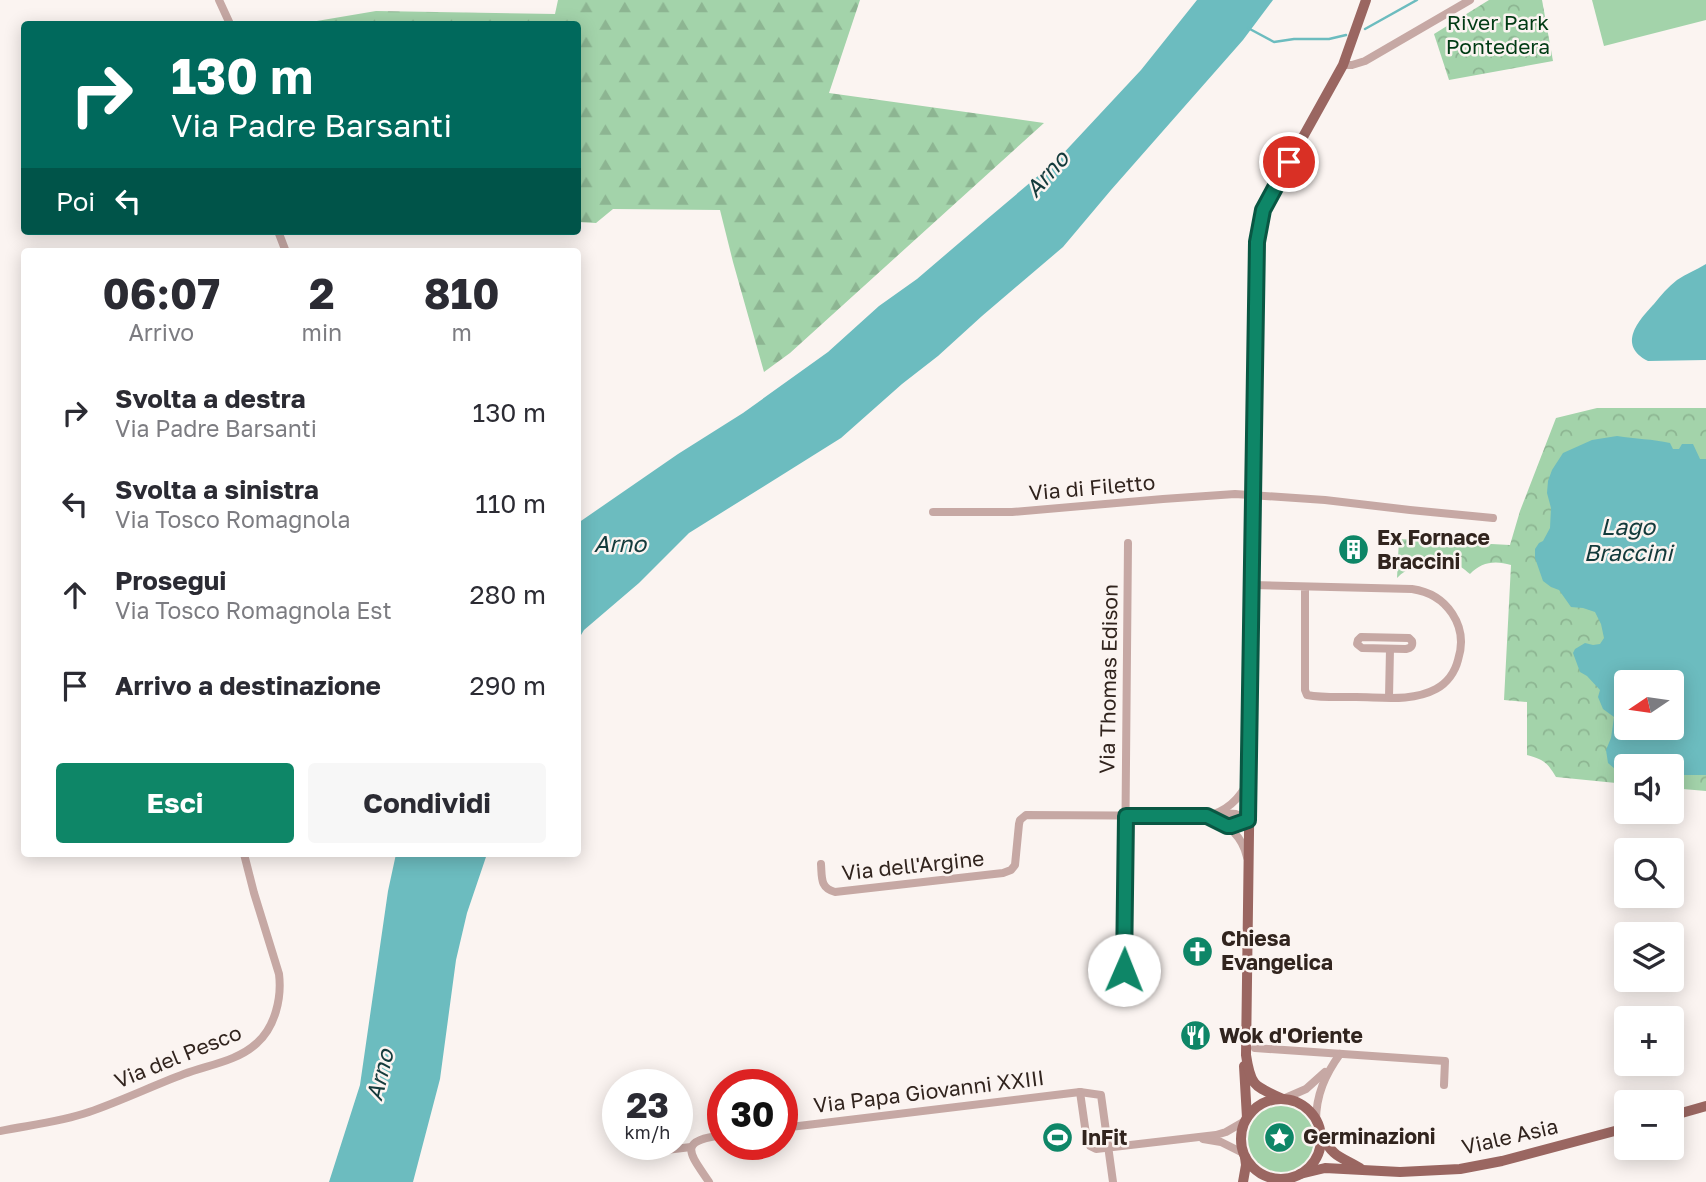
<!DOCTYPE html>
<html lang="it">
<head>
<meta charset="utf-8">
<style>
	body { margin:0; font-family:"Golos Text",sans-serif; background:#f7f7f7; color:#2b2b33; height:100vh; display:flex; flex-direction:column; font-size:26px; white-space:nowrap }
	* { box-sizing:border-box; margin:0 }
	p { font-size:23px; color:#7c7c81 }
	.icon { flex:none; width:38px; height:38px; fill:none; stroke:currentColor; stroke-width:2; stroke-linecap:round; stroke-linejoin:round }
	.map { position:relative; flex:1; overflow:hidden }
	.details { position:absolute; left:21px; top:248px; width:560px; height:609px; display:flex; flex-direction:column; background:#fff; border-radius:7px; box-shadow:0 4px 18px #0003 }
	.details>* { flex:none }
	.top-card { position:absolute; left:21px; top:21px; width:560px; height:214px; border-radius:7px; box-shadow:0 4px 18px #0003; background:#00695c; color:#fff; overflow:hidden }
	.needle { width:46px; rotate:257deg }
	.tools { position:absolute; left:1614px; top:670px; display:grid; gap:14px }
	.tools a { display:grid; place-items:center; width:70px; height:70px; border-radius:7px; background:#fff; box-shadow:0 4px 18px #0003; font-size:35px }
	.speed { position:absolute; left:602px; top:1069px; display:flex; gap:14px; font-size:35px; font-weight:700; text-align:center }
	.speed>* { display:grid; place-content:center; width:91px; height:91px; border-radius:50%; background:#fff; box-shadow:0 4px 18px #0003; line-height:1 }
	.speed small { font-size:18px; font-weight:400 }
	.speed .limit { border:10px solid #d22; background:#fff; color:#111 }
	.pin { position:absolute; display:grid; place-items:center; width:60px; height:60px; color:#fff; margin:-30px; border:4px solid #fff; border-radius:50%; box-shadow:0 2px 7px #0007 }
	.me { position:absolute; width:77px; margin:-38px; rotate:1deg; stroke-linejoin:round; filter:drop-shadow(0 0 5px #0008) }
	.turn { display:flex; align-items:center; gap:24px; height:147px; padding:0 35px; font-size:32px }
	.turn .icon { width:91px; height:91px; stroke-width:2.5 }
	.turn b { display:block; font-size:49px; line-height:60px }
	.then { display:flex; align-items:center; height:66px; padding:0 35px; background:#0003; gap:14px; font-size:26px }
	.eta { display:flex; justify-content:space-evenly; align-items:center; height:119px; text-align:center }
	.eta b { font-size:42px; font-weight:700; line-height:49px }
	.cta { display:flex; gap:14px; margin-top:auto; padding:14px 35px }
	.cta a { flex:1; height:80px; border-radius:7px; background:#0e8667; color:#fff; font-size:28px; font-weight:700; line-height:80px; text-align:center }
	.cta a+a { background:#f7f7f7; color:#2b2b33 }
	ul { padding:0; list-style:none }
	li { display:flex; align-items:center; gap:21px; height:91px; padding:0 35px }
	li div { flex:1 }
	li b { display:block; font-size:26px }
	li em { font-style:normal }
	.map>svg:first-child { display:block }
	.green { fill:#a3d3aa }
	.forest { fill:url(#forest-firs) }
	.park { fill:url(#park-crowns); fill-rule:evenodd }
	.water { fill:#6cbcbf; fill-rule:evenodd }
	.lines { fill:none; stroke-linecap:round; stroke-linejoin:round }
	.stream { stroke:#6cbcbf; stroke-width:2.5 }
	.minor { stroke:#c6a8a4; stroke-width:8 }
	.major { stroke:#9a6661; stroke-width:10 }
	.route-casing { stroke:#095743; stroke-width:18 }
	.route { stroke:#0e8667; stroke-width:12 }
	.labels { text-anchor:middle; stroke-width:5; stroke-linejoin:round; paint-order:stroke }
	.park-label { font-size:21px; fill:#003b14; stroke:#fbf4f1 }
	.street-label { font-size:21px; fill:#31241e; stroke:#fbf4f1 }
	.poi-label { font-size:21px; font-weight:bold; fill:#31241e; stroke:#fbf4f1; text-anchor:start }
	.water-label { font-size:23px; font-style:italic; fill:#133a3b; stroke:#fbf4f1 }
</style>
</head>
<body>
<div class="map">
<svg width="1706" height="1182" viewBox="0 0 1706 1182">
	<defs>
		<pattern id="forest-firs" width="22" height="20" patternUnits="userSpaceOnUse" patternTransform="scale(1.75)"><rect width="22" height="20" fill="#a3d3aa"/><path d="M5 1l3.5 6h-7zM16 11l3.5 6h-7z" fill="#8db592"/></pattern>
		<pattern id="park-crowns" width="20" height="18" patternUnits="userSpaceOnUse" patternTransform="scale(1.75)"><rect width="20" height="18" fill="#a3d3aa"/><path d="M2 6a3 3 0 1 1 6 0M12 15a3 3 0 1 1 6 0" fill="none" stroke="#8db592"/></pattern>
	</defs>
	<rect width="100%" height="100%" fill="#fbf4f1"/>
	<g class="green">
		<path d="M1592 0H1706V20L1604 46Z"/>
		<circle cx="1281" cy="1139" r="33"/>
	</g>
	<path class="forest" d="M558 0H860L829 93 1044 123 790 353 764 372 733 262 720 210 613 209 596 223 578 222V24H299L376 11 555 14Z"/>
	<g class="park">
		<path d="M1489 0H1542L1553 61 1449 80 1434 34Z"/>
		<path d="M1597 408H1706V791L1671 788V766H1626V784L1556 777C1547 762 1544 760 1527 755V702L1504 700 1511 565C1495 560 1481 562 1470 574 1464 569 1458 564 1450 562 1433 558 1409 565 1397 578L1399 539 1510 545 1520 511 1556 418ZM1626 682H1671V728H1626Z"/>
	</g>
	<g class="water">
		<path d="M1197 0H1273L1243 40 1111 190 1063 247 982 316 938 356 902 384 841 438 689 533 639 583 584 630 578 640V523L678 454 743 413 828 352 879 306 917 279 986 220 1058 159 1141 70Z"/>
		<path d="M1706 264V360L1648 361C1617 345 1638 321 1654 304 1661 295 1668 287 1677 280 1686 274 1696 270 1706 264Z"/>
		<path d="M1617 436C1635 439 1653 439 1670 443L1673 449H1679L1682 444H1693L1700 459H1706V775H1671V766H1626V770L1615 769 1608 763 1606 750 1611 738 1614 717 1603 709 1598 697 1600 690 1587 676 1580 672 1573 653 1575 649 1585 643 1593 645 1600 644 1604 638 1601 624 1595 612 1583 608 1571 607 1559 590 1551 587 1543 581 1535 558V549L1539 543 1543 541 1550 528 1551 508 1547 493 1548 481 1552 470 1563 453 1592 440ZM1626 682H1671V728H1626Z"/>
		<path d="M396 854H487L467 913 456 960 440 1079 413 1182H329L360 1085 388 891Z"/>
	</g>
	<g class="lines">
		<g class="stream">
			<path d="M1248 28 1274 42 1294 39H1329L1346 35"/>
			<path d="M1365 29 1417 0"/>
		</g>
		<g class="minor">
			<path d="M219 0 230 24"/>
			<path d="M1343 65H1352L1365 61 1470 0"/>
			<path d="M278 231 286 252"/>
			<path d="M933 512H1012L1163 499 1235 494 1325 500 1410 510 1493 518"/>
			<path d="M1252 585 1412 589C1447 594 1469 626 1458 660 1455 672 1447 683 1436 689 1412 702 1381 697 1356 697 1340 697 1323 698 1307 695L1305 690V587"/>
			<path d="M1361 637 1409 638 1412 641C1413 646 1411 648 1406 649L1362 648 1357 644 1358 640Z"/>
			<path d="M1389 697 1390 649"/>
			<path d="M1221 813 1236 814 1248 820"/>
			<path d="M1207 816C1227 823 1242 835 1247 857"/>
			<path d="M821 864C822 878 820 888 835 892L1003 873 1011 870 1015 865 1019 824 1020 820 1026 815 1207 816C1227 811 1240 799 1248 781"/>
			<path d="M1124 981 1128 543"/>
			<path d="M1255 1048 1445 1061 1444 1085"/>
			<path d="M1080 1092 1087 1141 1090 1146 1096 1149 1216 1135 1226 1132 1245 1121"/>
			<path d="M1283 1099 1306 1089 1325 1072"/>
			<path d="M1316 1121C1316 1095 1325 1075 1340 1054"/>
			<path d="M782 1128 1080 1092 1101 1095 1113 1182"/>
			<path d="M0 1131C30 1125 60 1122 89 1112 121 1101 152 1086 184 1074 208 1065 238 1061 257 1043 275 1027 282 998 279 974L254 893 244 854"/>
			<path d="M1203 1139 1221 1142 1243 1153"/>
			<path d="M658 1151 691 1147"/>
			<path d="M709 1182C689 1152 677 1141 723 1135"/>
		</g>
		<g class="major">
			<path d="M1244 1066 1247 1118"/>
			<path d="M1283 1099C1255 1086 1251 1088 1246 1055L1257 242 1262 215 1269 198 1343 65 1366 0"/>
			<circle cx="1281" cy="1139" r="40"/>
			<path d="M1671 1116 1706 1106"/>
			<path d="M1322 1136C1334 1158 1340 1156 1360 1168"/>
			<path d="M1300 1174 1325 1168 1400 1172 1460 1169 1502 1161 1626 1128"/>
			<path d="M1243 1182 1246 1165 1245 1157"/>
		</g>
	</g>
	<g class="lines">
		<defs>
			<path id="route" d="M1124 970 1126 816H1207L1227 826H1231L1248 820 1257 242 1263 210 1289 162"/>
		</defs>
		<use href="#route" class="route-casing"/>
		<use href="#route" class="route"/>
	</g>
	<defs>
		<symbol id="building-disc" viewBox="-11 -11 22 22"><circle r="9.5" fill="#0e8667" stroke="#fbf4f1"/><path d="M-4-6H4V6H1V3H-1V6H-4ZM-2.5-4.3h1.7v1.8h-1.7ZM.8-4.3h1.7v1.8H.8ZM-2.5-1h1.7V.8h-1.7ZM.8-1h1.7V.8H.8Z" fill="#fff"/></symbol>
		<symbol id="church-disc" viewBox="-11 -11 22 22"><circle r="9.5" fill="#0e8667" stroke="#fbf4f1"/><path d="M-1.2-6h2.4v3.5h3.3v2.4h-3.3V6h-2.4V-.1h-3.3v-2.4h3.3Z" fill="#fff"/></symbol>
		<symbol id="restaurant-disc" viewBox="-11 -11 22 22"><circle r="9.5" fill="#0e8667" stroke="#fbf4f1"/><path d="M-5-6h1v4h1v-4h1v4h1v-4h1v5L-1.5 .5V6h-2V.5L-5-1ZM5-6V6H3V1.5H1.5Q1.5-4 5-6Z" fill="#fff"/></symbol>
		<symbol id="sight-disc" viewBox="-11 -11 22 22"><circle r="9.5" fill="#0e8667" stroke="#fbf4f1"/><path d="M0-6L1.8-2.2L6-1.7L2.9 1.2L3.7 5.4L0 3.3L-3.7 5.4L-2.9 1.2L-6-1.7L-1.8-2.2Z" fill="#fff"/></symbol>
		<symbol id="stadium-disc" viewBox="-11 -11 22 22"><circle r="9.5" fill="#0e8667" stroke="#fbf4f1"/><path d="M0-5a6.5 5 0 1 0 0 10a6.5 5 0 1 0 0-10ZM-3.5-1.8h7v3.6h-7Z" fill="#fff"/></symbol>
	</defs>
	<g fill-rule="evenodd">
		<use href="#building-disc" x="1336" y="532" width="35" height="35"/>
		<use href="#church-disc" x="1180" y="934" width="35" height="35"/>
		<use href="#restaurant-disc" x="1178" y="1018" width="35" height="35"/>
		<use href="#sight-disc" x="1262" y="1120" width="35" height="35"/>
		<use href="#stadium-disc" x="1040" y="1120" width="35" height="35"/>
	</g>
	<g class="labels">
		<g class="park-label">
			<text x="1498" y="30">River Park<tspan x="1498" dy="24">Pontedera</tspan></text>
		</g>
		<g class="street-label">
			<text transform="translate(1092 488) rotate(-5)" y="7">Via di Filetto</text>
			<text transform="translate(1109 679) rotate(-89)" y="7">Via Thomas Edison</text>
			<text transform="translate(913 866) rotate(-6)" y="7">Via dell'Argine</text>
			<text transform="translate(178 1057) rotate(-22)" y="7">Via del Pesco</text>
			<text transform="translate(929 1092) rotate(-7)" y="7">Via Papa Giovanni XXIII</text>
			<text transform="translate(1510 1137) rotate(-13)" y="7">Viale Asia</text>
		</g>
		<g class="poi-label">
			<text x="1377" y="545">Ex Fornace<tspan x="1377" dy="24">Braccini</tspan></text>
			<text x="1221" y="946">Chiesa<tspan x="1221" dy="24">Evangelica</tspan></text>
			<text x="1219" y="1043">Wok d'Oriente</text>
			<text x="1303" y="1144">Germinazioni</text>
			<text x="1081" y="1145">InFit</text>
		</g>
		<g class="water-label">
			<text transform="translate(1047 174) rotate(-49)" y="8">Arno</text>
			<text x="1628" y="535">Lago<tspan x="1628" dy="26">Braccini</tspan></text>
			<text x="620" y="552">Arno</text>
			<text transform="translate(380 1075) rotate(-76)" y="8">Arno</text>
		</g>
	</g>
</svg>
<div class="tools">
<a><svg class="needle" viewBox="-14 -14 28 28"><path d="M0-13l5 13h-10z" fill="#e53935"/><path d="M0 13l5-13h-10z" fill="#7c7c81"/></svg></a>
<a><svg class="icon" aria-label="sound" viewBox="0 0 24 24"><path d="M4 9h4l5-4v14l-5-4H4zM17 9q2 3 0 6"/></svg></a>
<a><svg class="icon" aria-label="search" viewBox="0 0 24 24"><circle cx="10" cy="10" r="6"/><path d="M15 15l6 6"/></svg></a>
<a><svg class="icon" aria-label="layers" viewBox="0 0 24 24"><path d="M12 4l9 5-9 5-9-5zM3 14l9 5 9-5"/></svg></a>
<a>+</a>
<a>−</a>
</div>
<div class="speed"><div>23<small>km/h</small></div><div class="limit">30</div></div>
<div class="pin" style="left:1289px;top:162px;background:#d93025"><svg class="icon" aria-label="arrive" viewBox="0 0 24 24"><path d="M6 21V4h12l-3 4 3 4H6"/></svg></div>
<svg class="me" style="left:1124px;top:970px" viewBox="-20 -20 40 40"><circle r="19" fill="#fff"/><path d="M0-13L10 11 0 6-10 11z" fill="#0e8667"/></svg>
<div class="top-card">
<div class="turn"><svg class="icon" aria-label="right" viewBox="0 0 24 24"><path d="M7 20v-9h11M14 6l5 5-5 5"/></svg><div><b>130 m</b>Via Padre Barsanti</div></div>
<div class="then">Poi<svg class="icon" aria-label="left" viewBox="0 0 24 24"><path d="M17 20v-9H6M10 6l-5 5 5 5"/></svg></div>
</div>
<section class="details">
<div class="eta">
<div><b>06:07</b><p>Arrivo</p></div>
<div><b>2</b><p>min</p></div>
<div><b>810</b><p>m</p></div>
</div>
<ul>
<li><svg class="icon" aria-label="right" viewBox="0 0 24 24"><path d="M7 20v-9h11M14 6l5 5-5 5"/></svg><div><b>Svolta a destra</b><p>Via Padre Barsanti</p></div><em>130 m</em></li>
<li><svg class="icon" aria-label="left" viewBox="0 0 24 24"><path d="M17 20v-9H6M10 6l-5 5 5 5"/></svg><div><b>Svolta a sinistra</b><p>Via Tosco Romagnola</p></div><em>110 m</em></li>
<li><svg class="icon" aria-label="ahead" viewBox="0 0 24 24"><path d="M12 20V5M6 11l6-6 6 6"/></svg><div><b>Prosegui</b><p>Via Tosco Romagnola Est</p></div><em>280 m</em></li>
<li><svg class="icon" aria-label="arrive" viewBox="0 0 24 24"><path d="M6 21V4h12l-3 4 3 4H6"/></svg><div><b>Arrivo a destinazione</b></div><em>290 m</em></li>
</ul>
<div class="cta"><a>Esci</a><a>Condividi</a></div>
</section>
</div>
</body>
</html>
